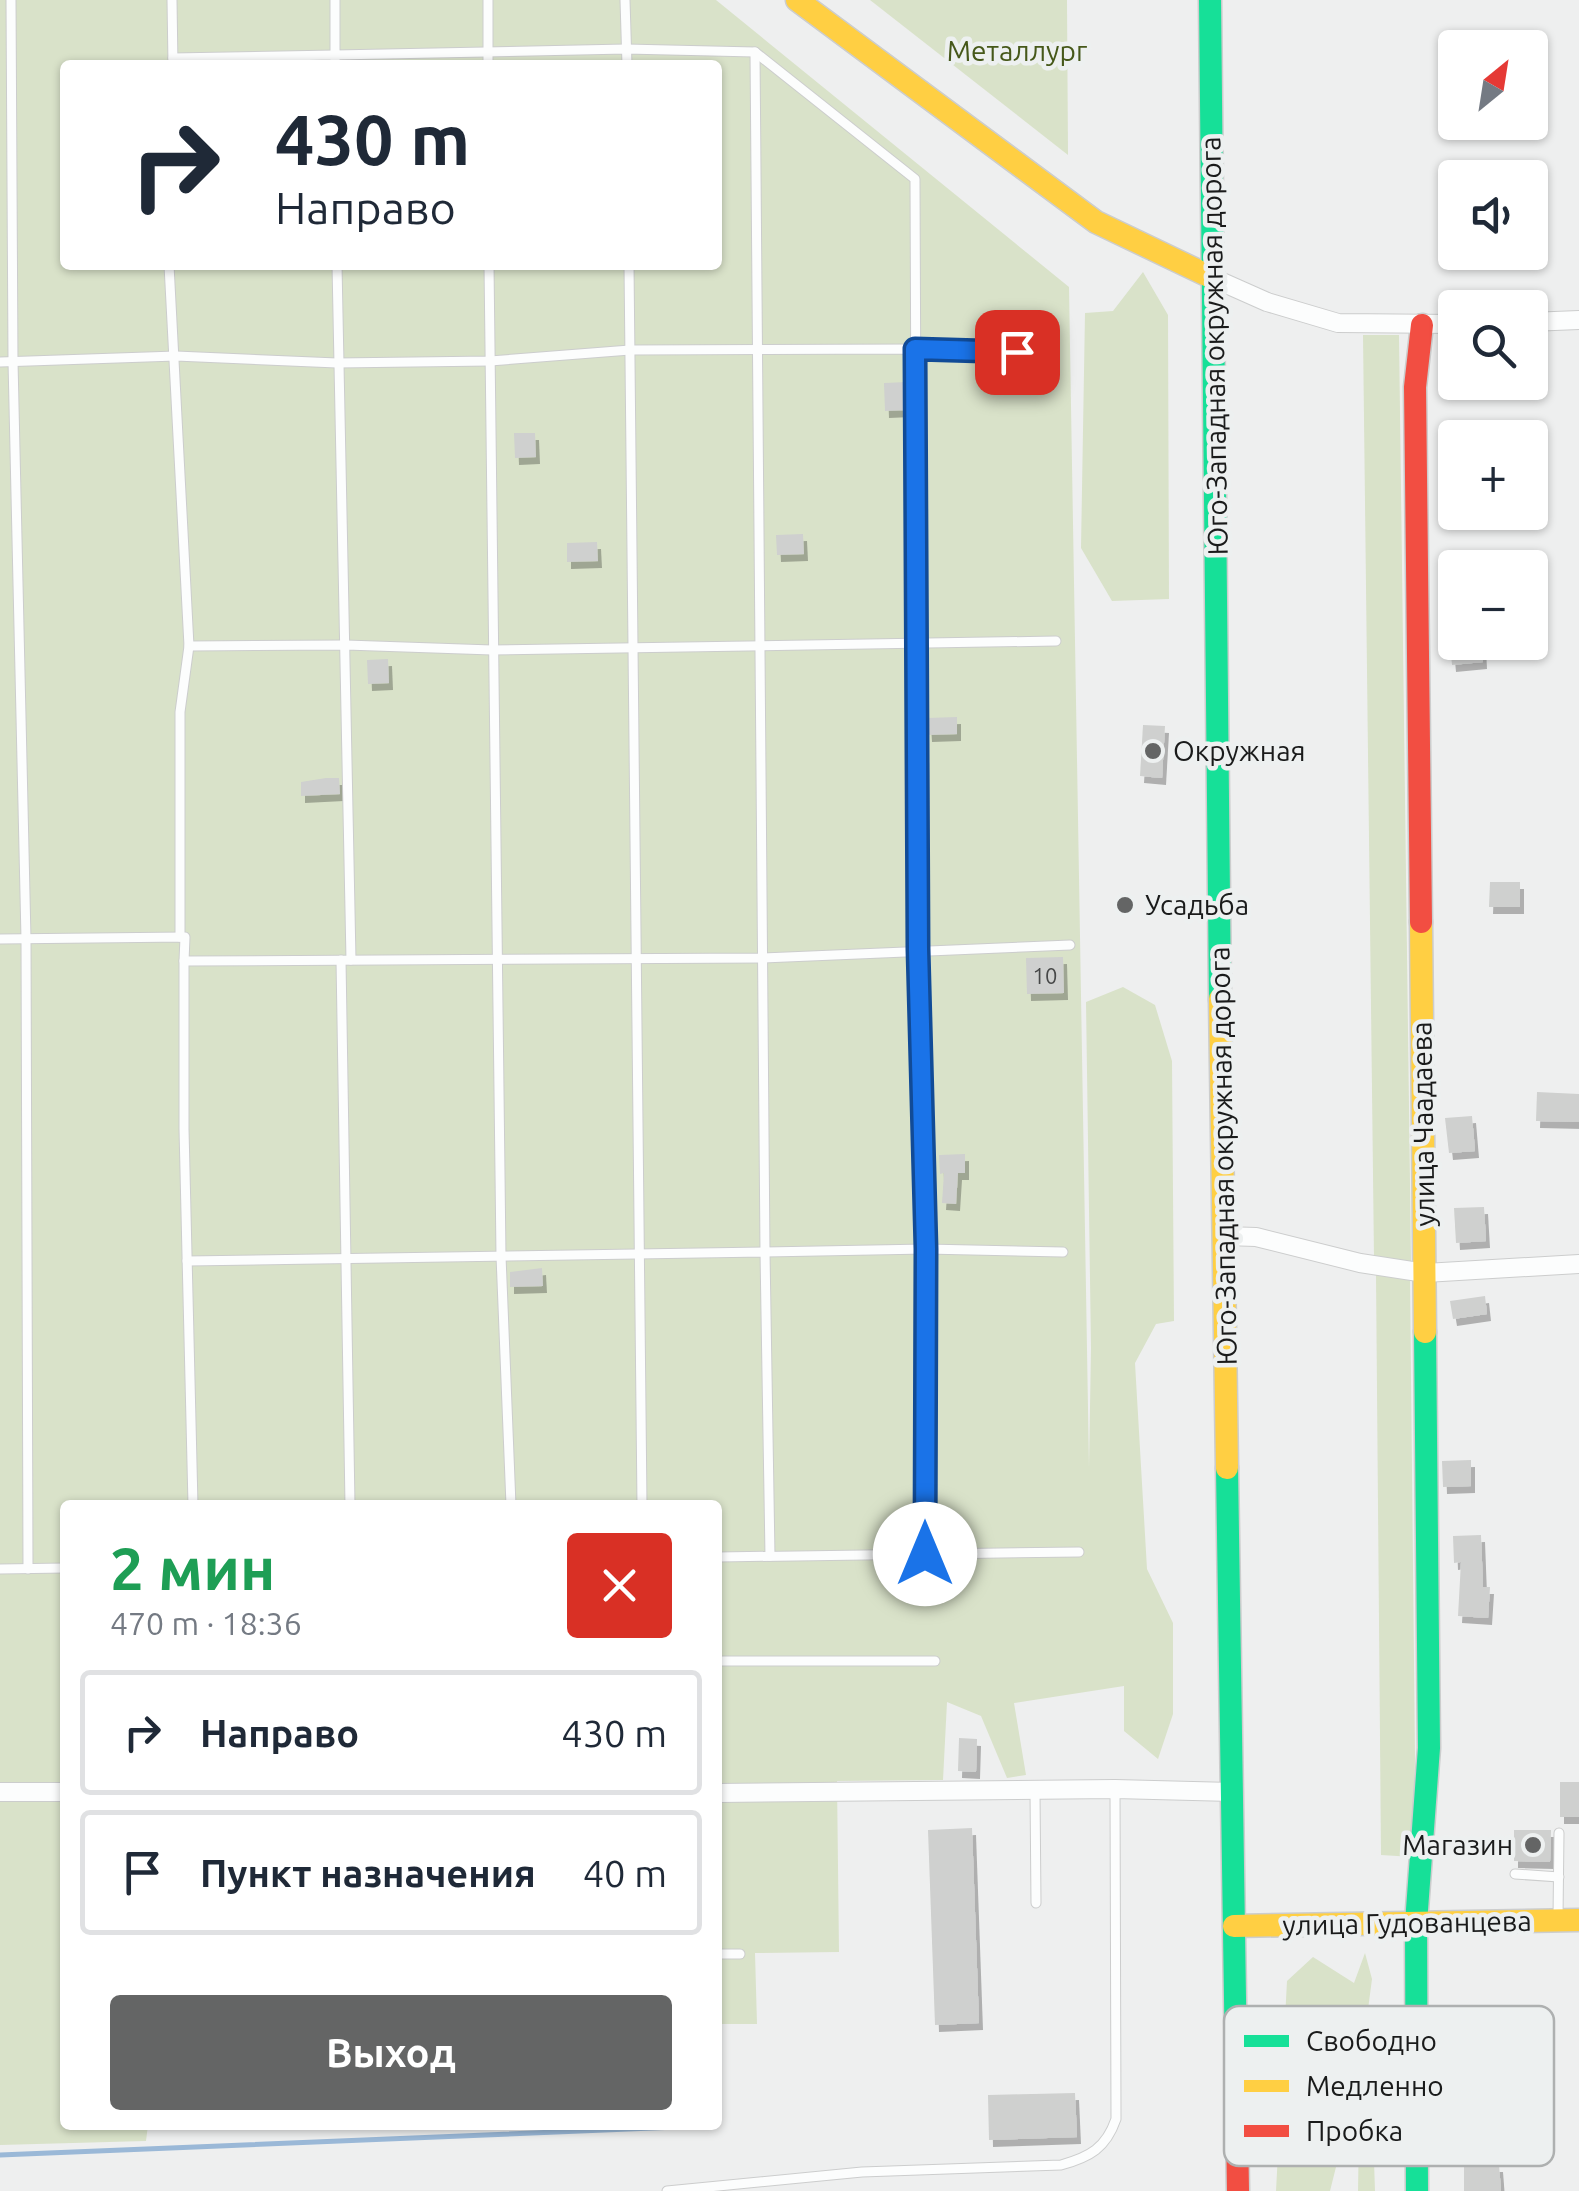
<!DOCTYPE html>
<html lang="ru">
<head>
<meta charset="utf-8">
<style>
	body { margin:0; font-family:Ubuntu,sans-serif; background:#f2f2f3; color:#1f2937; height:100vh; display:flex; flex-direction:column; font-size:38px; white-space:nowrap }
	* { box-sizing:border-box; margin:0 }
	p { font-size:32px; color:#747a83 }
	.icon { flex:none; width:55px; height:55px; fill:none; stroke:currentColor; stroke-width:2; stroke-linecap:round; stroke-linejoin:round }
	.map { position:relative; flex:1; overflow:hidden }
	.details { position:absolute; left:60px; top:1500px; width:662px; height:630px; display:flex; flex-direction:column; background:#fff; border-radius:10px; box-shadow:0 2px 8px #0004 }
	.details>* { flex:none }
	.hud { position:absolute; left:60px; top:60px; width:662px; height:210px; border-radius:10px; box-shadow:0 2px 8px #0004; background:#fff; color:#1f2937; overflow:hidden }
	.needle { width:65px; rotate:30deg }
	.buttons { position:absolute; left:1438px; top:30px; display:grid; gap:20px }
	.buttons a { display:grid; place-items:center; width:110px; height:110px; border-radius:10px; background:#fff; box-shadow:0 2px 8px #0004; font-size:50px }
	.pin { position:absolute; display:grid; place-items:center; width:85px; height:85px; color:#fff; margin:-42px; border-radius:20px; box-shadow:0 5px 15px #0006 }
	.me { position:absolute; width:110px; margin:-55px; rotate:0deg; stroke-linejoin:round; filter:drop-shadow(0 0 8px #0008) }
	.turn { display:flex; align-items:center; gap:35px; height:210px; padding:0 50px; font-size:45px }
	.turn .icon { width:130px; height:130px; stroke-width:2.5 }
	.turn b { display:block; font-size:70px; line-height:85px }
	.round { display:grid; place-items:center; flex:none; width:105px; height:105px; border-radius:10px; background:#f2f2f3 }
	.overview { display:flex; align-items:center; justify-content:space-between; height:170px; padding:0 50px }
	h1 { font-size:60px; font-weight:600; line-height:75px; color:#1e9e55 }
	.action { display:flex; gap:20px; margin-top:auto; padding:20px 50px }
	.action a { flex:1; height:115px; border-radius:10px; background:#646565; color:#fff; font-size:40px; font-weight:600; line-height:115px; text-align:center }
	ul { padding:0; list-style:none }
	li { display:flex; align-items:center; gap:30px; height:125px; margin:0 20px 15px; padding:0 30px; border:5px solid #e0e1e3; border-radius:10px }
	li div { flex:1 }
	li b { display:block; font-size:38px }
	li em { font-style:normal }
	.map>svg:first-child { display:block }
	.green { fill:#d9e2c9; fill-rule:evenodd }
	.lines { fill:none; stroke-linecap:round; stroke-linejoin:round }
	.stream { stroke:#9ab8d7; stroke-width:5 }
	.building { fill:#cfd0cf; filter:url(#shadow) }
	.lane-casing { stroke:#cccdcd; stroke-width:11 }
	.street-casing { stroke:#cccdcd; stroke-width:20 }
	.fast-casing { stroke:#cccdcd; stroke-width:25 }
	.slow-casing { stroke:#cccdcd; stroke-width:25 }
	.jam-casing { stroke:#cccdcd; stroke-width:25 }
	.lane { stroke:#fcfdfd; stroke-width:9 }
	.street { stroke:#fcfdfd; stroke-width:18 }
	.fast { stroke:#16e098; stroke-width:22 }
	.slow { stroke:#ffcf43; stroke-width:22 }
	.jam { stroke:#f24e42; stroke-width:22 }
	.route-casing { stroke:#114b97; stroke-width:25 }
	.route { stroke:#1a73e8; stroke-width:18 }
	.poi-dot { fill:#646565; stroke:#edf0f0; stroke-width:4 }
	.labels { text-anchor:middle; stroke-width:9; stroke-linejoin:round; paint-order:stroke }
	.number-label { font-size:22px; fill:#474848 }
	.park-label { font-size:28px; fill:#46581a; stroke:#edf0f0 }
	.street-label { font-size:28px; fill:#1a1b1b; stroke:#edf0f0 }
	.poi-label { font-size:28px; fill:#1a1b1b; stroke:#edf0f0; text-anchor:start }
	.key { fill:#edf0f0; stroke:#aeb0b0; stroke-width:2.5 }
	.key-label { font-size:28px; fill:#1a1b1b }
</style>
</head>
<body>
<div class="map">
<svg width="1579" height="2191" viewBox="0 0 1579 2191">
	<defs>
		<filter id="shadow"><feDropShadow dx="4" dy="7" stdDeviation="0" flood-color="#0004"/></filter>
	</defs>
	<rect width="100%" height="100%" fill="#eeefef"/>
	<g class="green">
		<path d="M0 0H716L1069 287 1089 1467 1091 1348 1086 1002 1123 987 1155 1005 1172 1061 1174 1321 1156 1324 1135 1363 1147 1569 1173 1623V1714L1158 1759 1124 1731V1686L1014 1703 1026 1775 1007 1778 981 1716 947 1702 943 1780 837 1781 839 1952 755 1953 757 2024H718V1505H65V2125H148L146 2141 0 2145ZM65 65H718V265H65Z"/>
		<path d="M870 0H1067L1068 155Z"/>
		<path d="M1143 272 1168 315 1169 599 1112 601 1081 548 1085 313 1113 311Z"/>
		<path d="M1363 335H1399L1411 1262 1374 1258Z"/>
		<path d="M1376 1274 1410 1280 1415 1758 1413 1857 1381 1855Z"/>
		<path d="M1365 1953 1372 1979 1362 2055 1372 2101 1375 2191H1358L1359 2131 1331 2043 1317 2075 1336 2167 1330 2191H1276L1287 1981 1313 1957 1354 1983Z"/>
	</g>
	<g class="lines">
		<path class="stream" d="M0 2155 701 2126"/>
	</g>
	<g class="building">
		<path d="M907 382 908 410 885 411 884 383Z"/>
		<path d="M514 433H535L536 457 515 458Z"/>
		<path d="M803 534 804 554 777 555 776 535Z"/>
		<path d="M597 542 598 561 567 562V543Z"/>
		<path d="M1450 642H1482L1483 662 1452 665Z"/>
		<path d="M388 659 389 683 368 684 367 660Z"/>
		<path d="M957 717V734L928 735 927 718Z"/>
		<path d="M1143 725 1165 726 1162 778 1140 776Z"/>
		<path d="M326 778H339L340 794 301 796V782Z"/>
		<path d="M1490 882H1520V907H1489Z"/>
		<path d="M1063 957 1064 993 1027 994 1026 958Z"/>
		<path d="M1537 1092 1579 1094V1122L1536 1121Z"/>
		<path d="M1472 1116 1475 1151 1449 1153 1445 1118Z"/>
		<path d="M965 1154V1173H958L956 1204 942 1203 944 1173 940 1174 939 1155Z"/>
		<path d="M1484 1207 1486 1241 1456 1243 1454 1208Z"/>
		<path d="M542 1268 543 1286 510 1287V1272Z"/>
		<path d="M1485 1296 1487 1314 1453 1319 1450 1301Z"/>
		<path d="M1471 1460V1486L1443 1487 1442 1461Z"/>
		<path d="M1481 1535 1483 1587H1490L1488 1618 1458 1616 1461 1562 1454 1563 1453 1536Z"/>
		<path d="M959 1738 977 1739 976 1772 958 1771Z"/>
		<rect x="1560" y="1782" width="19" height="35"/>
		<path d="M972 1828 979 2023 935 2025 928 1830Z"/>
		<path d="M1514 1830H1551L1550 1862 1514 1861Z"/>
		<path d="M1075 2093 1077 2137 989 2140 988 2095Z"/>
		<path d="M1464 2165H1499L1501 2191H1464Z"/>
	</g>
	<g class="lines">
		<defs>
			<g id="lane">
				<path d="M11 0 13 361 26 939 28 1569"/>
				<path d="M172 0 173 65"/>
				<path d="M335 0V55L626 49 755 52 915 179 918 949 926 1249 925 1554"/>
				<path d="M488 0V65"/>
				<path d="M625 0 627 65"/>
				<path d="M755 52 765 1252 926 1249 1063 1252"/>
				<path d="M173 58 335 55V65"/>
				<path d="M169 265 189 646 180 712V937"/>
				<path d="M337 265 351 960"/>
				<path d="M489 265 501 1256 511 1505"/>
				<path d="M629 265 642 1505"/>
				<path d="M0 362 176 356 337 363 490 361 630 350 915 349 1051 353"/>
				<path d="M189 646 346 645 492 650 1056 641"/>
				<path d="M0 939 185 937 184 961 763 958 1070 945"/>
				<path d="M341 960 350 1505"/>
				<path d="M184 961V1129L193 1505"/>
				<path d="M187 1261 765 1252 770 1556"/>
				<path d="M718 1557 1079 1552"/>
				<path d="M0 1569 65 1568"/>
				<path d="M718 1661H935"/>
				<path d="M1035 1792 1036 1903"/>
				<path d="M1515 1874 1559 1877"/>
				<path d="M1558 1917 1559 1833"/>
				<path d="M718 1954H740"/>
				<path d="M667 2191 862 2172 1061 2165C1090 2157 1106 2148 1116 2119L1115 1789"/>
			</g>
			<g id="street">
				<path d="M1213 278 1267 302 1338 323 1455 324"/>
				<path d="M1530 322 1579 320"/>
				<path d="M1225 1236 1256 1237 1360 1263 1425 1273 1579 1264"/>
				<path d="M0 1792H65"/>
				<path d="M718 1793 1115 1789 1232 1792"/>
			</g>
			<g id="fast">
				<path d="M1210 0 1220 999"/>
				<path d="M1227 1468 1236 2064"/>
				<path d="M1417 2191 1416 1923 1429 1748 1425 1332"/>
			</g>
			<g id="slow">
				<path d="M797 0 1096 222 1213 278"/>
				<path d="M1421 922 1425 1332"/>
				<path d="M1220 999 1227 1468"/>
				<path d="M1234 1926 1579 1920"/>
			</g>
			<g id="jam">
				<path d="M1421 922 1415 387 1422 325"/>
				<path d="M1236 2064 1238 2191"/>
			</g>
		</defs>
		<use href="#lane" class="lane-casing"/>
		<use href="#street" class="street-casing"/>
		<use href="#fast" class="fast-casing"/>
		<use href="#slow" class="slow-casing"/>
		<use href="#jam" class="jam-casing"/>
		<use href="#lane" class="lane"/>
		<use href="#street" class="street"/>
		<use href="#fast" class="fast"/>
		<use href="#slow" class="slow"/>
		<use href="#jam" class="jam"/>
	</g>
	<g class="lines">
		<defs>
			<path id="route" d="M925 1554 926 1249 918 949 915 349 1017 352"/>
		</defs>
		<use href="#route" class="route-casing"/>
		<use href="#route" class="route"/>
	</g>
	<g class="poi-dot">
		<circle cx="1153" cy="751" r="10"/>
		<circle cx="1125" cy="905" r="10"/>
		<circle cx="1533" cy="1845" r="10"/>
	</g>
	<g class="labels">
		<g class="number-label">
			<text x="1045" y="984">10</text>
		</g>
		<g class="park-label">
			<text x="1017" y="61">Металлург</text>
		</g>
		<g class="street-label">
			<text transform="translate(1214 346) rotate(-91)" y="10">Юго-Западная окружная дорога</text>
			<text transform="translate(1423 1124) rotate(-91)" y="10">улица Чаадаева</text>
			<text transform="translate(1223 1156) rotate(-91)" y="10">Юго-Западная окружная дорога</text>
			<text transform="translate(1407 1923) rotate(-1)" y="10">улица Гудованцева</text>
		</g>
		<g class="poi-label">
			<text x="1173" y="761">Окружная</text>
			<text x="1145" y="915">Усадьба</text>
			<text x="1513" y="1855" text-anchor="end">Магазин</text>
		</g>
	</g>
	<rect x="1224" y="2006" width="330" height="160" rx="15" class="key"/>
	<rect x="1244" y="2035" width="45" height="12" fill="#16e098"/>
	<rect x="1244" y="2080" width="45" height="12" fill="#ffcf43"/>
	<rect x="1244" y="2125" width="45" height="12" fill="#f24e42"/>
	<g class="key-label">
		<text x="1306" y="2051">Свободно</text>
		<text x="1306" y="2096">Медленно</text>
		<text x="1306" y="2141">Пробка</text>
	</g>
</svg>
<div class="buttons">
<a><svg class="needle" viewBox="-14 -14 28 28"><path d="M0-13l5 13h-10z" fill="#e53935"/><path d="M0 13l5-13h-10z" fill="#747a83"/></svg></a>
<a><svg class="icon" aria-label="sound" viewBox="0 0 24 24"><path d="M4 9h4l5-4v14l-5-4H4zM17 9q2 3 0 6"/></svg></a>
<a><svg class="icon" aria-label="search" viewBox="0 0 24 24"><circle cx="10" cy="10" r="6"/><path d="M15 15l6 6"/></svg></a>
<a>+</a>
<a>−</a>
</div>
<div class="pin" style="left:1017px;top:352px;background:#d93025"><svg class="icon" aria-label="arrive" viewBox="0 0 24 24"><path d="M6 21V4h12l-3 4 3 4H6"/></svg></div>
<svg class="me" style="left:925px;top:1554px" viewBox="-20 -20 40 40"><circle r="19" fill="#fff"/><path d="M0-13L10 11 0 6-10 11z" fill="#1a73e8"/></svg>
<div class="hud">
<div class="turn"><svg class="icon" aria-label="right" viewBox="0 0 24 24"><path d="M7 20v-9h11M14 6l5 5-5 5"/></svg><div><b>430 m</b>Направо</div></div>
</div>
<section class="details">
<div class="overview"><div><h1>2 мин</h1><p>470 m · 18:36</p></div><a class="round" style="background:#d93025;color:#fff"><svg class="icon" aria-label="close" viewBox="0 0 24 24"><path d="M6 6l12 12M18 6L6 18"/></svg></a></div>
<ul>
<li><svg class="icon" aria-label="right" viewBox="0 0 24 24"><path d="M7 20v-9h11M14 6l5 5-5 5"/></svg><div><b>Направо</b></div><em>430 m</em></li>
<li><svg class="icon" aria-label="arrive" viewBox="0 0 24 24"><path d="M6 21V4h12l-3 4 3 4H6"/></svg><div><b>Пункт назначения</b></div><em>40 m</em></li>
</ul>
<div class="action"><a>Выход</a></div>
</section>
</div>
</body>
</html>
